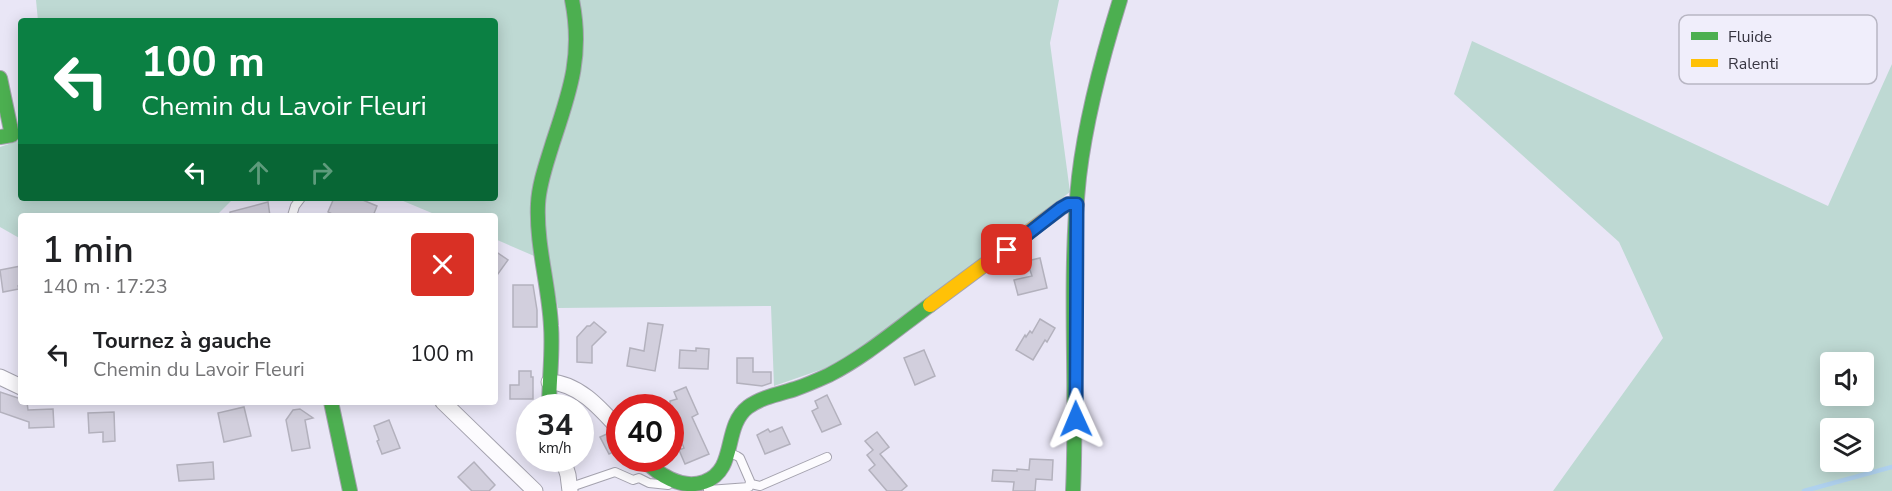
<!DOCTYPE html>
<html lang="fr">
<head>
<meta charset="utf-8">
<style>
	body { margin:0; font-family:"Nunito Sans",sans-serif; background:#f2f2f2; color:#202124; height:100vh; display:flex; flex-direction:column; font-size:22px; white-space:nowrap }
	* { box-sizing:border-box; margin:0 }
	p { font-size:20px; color:#757577 }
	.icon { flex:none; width:33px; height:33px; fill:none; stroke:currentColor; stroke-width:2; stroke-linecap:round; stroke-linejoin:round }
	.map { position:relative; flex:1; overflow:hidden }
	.sheet { position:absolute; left:18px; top:213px; width:480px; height:192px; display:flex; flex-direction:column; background:#fff; border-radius:6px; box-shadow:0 3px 15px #0003 }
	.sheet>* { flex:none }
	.guide { position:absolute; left:18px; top:18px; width:480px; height:183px; border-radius:6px; box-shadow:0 3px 15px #0003; background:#0b8043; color:#fff; overflow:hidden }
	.buttons { position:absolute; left:1820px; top:352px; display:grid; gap:12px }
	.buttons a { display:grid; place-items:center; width:54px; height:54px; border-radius:6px; background:#fff; box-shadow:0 3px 15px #0003; font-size:30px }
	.speed { position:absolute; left:516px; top:394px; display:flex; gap:12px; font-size:30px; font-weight:700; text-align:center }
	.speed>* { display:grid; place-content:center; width:78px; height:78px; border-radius:50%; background:#fff; box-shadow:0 3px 15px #0003; line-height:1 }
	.speed small { font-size:15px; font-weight:400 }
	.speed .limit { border:9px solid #d22; background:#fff; color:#111 }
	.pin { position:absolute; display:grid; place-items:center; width:51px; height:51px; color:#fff; margin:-26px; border-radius:12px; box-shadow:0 3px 9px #0006 }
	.me { position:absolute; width:66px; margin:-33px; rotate:359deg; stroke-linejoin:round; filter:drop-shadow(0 0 4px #0008) }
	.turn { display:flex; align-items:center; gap:21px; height:126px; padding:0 24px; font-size:27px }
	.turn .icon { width:78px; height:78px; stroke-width:2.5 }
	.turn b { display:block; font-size:42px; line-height:51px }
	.lanes { display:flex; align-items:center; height:57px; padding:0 24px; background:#0003; justify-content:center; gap:30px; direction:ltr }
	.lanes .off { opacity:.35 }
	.round { display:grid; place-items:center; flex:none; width:63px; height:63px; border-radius:6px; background:#f2f2f2 }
	.summary { display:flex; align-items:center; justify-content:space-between; height:102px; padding:0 24px }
	h1 { font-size:36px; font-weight:600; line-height:45px }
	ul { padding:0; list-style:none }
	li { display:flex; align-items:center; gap:18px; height:78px; padding:0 24px }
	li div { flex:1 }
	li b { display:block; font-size:22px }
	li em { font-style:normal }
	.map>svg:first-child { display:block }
	.green { fill:#bed9d3; fill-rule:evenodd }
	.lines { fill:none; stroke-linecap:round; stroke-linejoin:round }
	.stream { stroke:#afd1ee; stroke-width:4.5 }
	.building { fill:#d2cfdd; stroke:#b3b1bd; stroke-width:1.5 }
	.lane-casing { stroke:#a4a2ae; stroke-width:10 }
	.street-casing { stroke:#a4a2ae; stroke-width:17 }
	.fast-casing { stroke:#a4a2ae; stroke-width:16 }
	.slow-casing { stroke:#a4a2ae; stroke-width:16 }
	.lane { stroke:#fcfbfe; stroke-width:8 }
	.street { stroke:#fcfbfe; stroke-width:15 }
	.fast { stroke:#4caf50; stroke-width:14 }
	.slow { stroke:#ffc107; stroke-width:14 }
	.route-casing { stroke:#114b97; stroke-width:15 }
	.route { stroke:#1a73e8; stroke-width:10 }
	.key { fill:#f0eefb; stroke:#b8b6c3; stroke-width:1.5 }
	.key-label { font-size:16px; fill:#373541 }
</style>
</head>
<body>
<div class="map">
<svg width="1892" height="491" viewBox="0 0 1892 491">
	<rect width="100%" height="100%" fill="#e9e6f6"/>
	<g class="green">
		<path d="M36 0H1059L1050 43 1070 192 849 360 774 386 771 306 558 308 548 262 495 239V216H439L396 198H495V21H38Z"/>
		<path d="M1472 41 1828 206 1892 64V491H1553L1663 338 1619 242 1454 94ZM1830 363H1863V396H1830ZM1830 429H1863V462H1830Z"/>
		<path d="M21 140V198H234L216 216H21V239L0 227V147Z"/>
	</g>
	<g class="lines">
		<path class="stream" d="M1804 491 1892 467"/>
	</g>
	<g class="building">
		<path d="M334 198H358L377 206 373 216H336L328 212Z"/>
		<path d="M268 202 270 216H230V212Z"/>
		<path d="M495 251 508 260 495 278Z"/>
		<path d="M1040 258 1047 288 1018 295 1014 280 1032 276 1027 261Z"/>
		<path d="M21 266V286H18L19 289 3 292 0 270Z"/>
		<path d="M513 285H533L537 310V327H513Z"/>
		<path d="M1040 319 1055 328 1047 342 1045 340 1033 360 1016 350 1025 335 1026 337 1030 331 1032 333Z"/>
		<path d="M594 322 606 332 592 346V363L577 362V337L587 326H590Z"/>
		<path d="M648 323 663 325 655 371 627 366 630 348 644 351Z"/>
		<path d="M696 348 709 349 708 369 679 368 680 350 696 351Z"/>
		<path d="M924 350 935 376 915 385 904 358Z"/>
		<path d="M737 358H753V372H771V383L762 386 737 383Z"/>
		<path d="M519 371H531V377H533V399H510V385H519Z"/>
		<path d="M686 387 698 414 692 417 709 454 685 464 679 450 684 448 670 415V401L677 399 674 392Z"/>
		<path d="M0 392 21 399V402H27L28 410 53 409 54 427 29 428V422L0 412Z"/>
		<path d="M827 395 841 424 822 432 812 411 818 408 815 401Z"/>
		<path d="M244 407 251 436 224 442 218 413Z"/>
		<path d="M300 409 313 418 305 420 310 448 292 451 286 420 293 410Z"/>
		<path d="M114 412 115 441 103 442V432L89 433 88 413Z"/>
		<path d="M389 420 400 448 382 454 377 441 379 440 374 426Z"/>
		<path d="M782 427 790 444 765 454 757 435 768 429 770 432Z"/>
		<path d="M877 432 889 447 880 454 907 486 901 491H887L869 470 875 465 867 455 873 450 865 441Z"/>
		<path d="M609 433 613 437 620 439V449L609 454 600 437Z"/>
		<path d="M1030 459 1053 460 1052 480 1036 479 1035 491H1013L1014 482 992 481 993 470 1017 471V469L1029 470Z"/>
		<path d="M213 462 214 479 179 481 177 465Z"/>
		<path d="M474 462 495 485 489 491H472L458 477Z"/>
	</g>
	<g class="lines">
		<defs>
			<g id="lane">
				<path d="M292 216 295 206 301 198"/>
				<path d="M751 484 760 486 827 457"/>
				<path d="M571 487 615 472 633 480 639 478 649 483 668 485"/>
				<path d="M708 490 749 487 750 481 740 458 737 456 730 453"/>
			</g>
			<g id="street">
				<path d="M0 377 21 387"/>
				<path d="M549 382C579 383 601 409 620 430"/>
				<path d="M443 402 535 491"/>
				<path d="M563 459 568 475 570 491"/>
			</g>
			<g id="fast">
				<path d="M0 78 12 135 0 137"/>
				<path d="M331 402 350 491"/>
				<path d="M549 408C549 381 553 353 551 326 549 285 536 245 538 204 539 183 547 162 553 142 570 91 583 55 572 0"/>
				<path d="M643 459C658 474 681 490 704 482 738 470 722 427 748 407 762 397 779 394 795 389 807 385 818 380 829 375 866 356 897 329 930 305"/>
				<path d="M1073 491C1078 387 1068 281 1079 177 1086 117 1102 58 1120 0"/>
			</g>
			<path id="slow" d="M930 305 1061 208 1068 204H1077"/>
		</defs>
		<use href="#lane" class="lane-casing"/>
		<use href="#street" class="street-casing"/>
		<use href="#fast" class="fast-casing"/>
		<use href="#slow" class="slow-casing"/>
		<use href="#lane" class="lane"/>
		<use href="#street" class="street"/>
		<use href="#fast" class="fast"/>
		<use href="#slow" class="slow"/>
	</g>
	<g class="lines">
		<defs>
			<path id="route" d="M1007 250 1061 208 1068 204H1077L1076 419"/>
		</defs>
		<use href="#route" class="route-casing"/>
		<use href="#route" class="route"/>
	</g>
	<rect x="1679" y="15" width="198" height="69" rx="9" class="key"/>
	<rect x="1691" y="32" width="27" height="8" fill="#4caf50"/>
	<rect x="1691" y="59" width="27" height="8" fill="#ffc107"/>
	<g class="key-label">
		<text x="1728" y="42">Fluide</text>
		<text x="1728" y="69">Ralenti</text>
	</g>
</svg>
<div class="buttons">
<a><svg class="icon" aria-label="sound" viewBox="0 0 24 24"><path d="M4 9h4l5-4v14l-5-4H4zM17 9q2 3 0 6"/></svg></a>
<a><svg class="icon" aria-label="layers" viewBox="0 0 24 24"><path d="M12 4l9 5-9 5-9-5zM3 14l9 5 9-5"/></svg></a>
</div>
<div class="speed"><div>34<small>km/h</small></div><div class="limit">40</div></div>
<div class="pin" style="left:1007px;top:250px;background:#d93025"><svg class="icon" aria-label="arrive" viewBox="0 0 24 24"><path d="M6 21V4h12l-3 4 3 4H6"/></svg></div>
<svg class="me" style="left:1076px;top:419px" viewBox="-20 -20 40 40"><path d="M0-17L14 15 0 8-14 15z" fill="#1a73e8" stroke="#fff" stroke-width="4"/></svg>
<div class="guide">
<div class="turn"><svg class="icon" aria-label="left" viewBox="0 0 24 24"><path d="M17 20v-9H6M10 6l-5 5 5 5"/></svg><div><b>100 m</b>Chemin du Lavoir Fleuri</div></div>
<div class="lanes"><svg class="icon" aria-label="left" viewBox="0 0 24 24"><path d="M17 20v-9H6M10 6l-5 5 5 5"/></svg><svg class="icon off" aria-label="ahead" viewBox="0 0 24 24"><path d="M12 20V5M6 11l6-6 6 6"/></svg><svg class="icon off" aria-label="right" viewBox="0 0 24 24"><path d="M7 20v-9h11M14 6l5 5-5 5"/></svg></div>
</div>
<section class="sheet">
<div class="summary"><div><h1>1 min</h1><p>140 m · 17:23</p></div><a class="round" style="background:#d93025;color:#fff"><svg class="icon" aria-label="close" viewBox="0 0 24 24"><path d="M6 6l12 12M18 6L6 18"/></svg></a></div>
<ul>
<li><svg class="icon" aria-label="left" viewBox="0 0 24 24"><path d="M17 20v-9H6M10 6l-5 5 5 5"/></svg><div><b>Tournez à gauche</b><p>Chemin du Lavoir Fleuri</p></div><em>100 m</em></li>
</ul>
</section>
</div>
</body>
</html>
